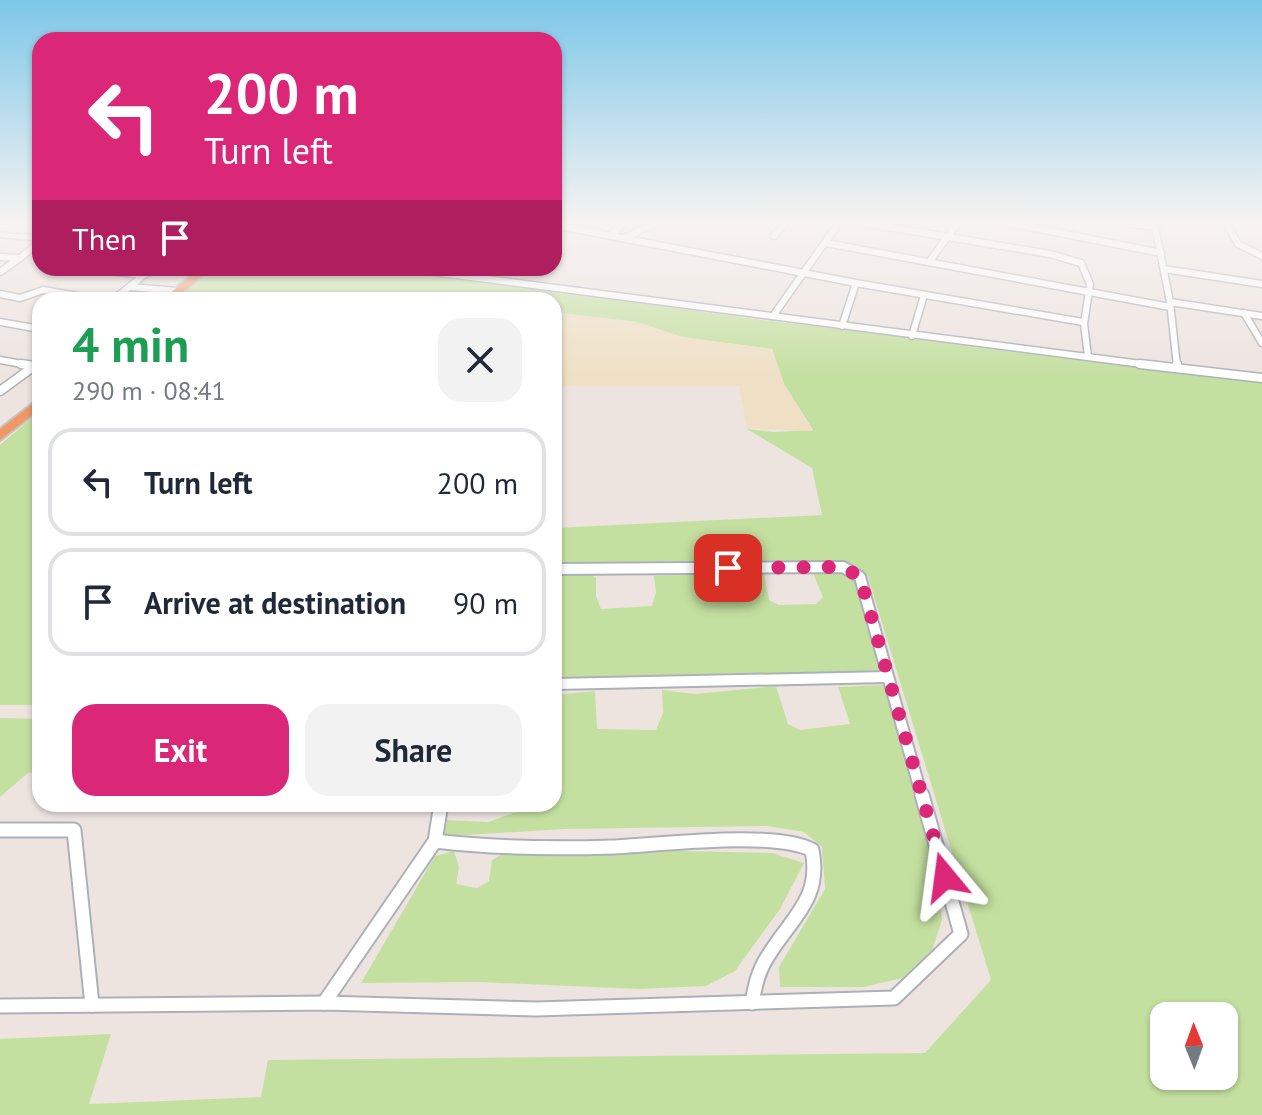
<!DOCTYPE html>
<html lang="en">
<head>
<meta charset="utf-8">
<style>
	body { margin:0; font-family:"PT Sans",sans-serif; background:#f2f2f3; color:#1f2937; height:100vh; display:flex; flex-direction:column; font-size:30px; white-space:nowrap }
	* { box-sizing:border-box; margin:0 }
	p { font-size:26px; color:#747a83 }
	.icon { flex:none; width:44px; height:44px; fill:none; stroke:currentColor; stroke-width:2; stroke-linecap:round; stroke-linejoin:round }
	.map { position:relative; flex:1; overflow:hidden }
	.side { position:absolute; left:32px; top:292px; width:530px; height:520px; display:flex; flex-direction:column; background:#fff; border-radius:24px; box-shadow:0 2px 6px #0004 }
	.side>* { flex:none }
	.top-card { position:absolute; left:32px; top:32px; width:530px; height:244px; border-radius:24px; box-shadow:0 2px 6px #0004; background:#db2777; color:#fff; overflow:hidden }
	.needle { width:52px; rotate:359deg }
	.fabs { position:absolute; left:1150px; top:1002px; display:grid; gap:16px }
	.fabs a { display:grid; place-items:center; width:88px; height:88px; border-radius:16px; background:#fff; box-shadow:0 2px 6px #0004; font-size:40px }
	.pin { position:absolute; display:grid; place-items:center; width:68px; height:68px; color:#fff; margin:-34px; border-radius:16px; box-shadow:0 4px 12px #0006 }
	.me { position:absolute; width:88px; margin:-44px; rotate:344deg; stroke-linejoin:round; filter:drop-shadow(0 0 6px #0008) }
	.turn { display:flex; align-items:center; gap:28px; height:168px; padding:0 40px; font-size:36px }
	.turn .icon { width:104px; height:104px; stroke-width:2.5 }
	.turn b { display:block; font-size:56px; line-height:68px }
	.then { display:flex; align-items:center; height:76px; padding:0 40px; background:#0003; gap:16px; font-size:30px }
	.round { display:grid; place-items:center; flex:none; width:84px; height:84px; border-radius:24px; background:#f2f2f3 }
	.head { display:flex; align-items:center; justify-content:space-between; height:136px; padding:0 40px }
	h1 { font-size:48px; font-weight:700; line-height:60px; color:#1e9e55 }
	.cta { display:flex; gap:16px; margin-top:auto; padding:16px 40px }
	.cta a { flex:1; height:92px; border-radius:24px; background:#db2777; color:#fff; font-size:32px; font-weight:700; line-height:92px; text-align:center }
	.cta a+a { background:#f2f2f3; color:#1f2937 }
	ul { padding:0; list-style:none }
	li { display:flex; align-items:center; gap:24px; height:108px; margin:0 16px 12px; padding:0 24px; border:4px solid #e0e1e3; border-radius:24px }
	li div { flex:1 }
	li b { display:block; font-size:30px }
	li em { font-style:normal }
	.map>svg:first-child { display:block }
	.green { fill:#c4e0a0; fill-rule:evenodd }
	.sand { fill:#efe0c5 }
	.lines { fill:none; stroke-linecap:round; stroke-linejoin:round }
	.minor-far3-casing { stroke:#acb1b8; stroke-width:9 }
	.minor-far2-casing { stroke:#acb1b8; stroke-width:11 }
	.minor-far1-casing { stroke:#acb1b8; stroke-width:14 }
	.minor-casing { stroke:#acb1b8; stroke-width:17 }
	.tertiary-casing { stroke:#acb1b8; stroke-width:4 }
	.trunk-casing { stroke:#c4c4c4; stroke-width:4 }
	.minor-far3 { stroke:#fff; stroke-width:6 }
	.minor-far2 { stroke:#fff; stroke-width:8 }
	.minor-far1 { stroke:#fff; stroke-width:10 }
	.minor { stroke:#fff; stroke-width:13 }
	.tertiary { fill:#fff; fill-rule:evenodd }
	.trunk { fill:#ef9866; fill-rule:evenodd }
	.route { stroke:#db2777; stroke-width:14; stroke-dasharray:0 25.2 }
</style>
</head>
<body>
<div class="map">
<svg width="1262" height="1115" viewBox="0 0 1262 1115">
	<rect width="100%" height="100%" fill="#ede4e0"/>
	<g class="green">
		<path d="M214 268H387L762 320 1262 377V1115H0V1039L111 1034 89 1104 261 1097 268 1060 925 1053 991 980 868 577 842 562 554 566V528L822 515 812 468 747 429 773 432 813 430 784 384 772 349 682 337 637 322 560 313 554 324V300H174ZM1164 1016H1224V1076H1164Z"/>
		<path d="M40 411V705H0V445Z"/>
		<path d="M812 571 843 572 855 581 884 671 878 675 554 680V574L592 575 596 578V596L601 609 652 606 656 592 654 576 764 573 769 600 779 605 816 604 823 597Z"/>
		<path d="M884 685 933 862 942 920 932 950 902 978 864 987H780L779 967 825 889 822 847 804 832 767 826 564 829 450 836 444 833 447 820 488 822 539 804H554L557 761 554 695 595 691 597 729 656 730 663 713 662 690 695 694 776 686 788 724 800 730 850 724 838 687Z"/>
		<path d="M0 718 40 719V772L28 773 0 797Z"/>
		<path d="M454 851 459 867 456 884 477 888 489 881 492 860 501 855 682 851 772 853 804 863 780 909 735 971 706 986 639 989 478 982 361 983 435 856Z"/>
	</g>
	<path class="sand" d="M560 313 637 322 682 337 772 349 784 384 813 431 747 429 739 386H554V324Z"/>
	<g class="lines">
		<defs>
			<g id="minor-far3">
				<path d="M852 221 1050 254 1081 263 1090 284 1084 324 1088 356"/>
				<path d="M999 221 1161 253"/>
				<path d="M1111 221 1156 227"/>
				<path d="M1154 221 1170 302 1177 366"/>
				<path d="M1225 221 1238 244 1262 256"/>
				<path d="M554 225 856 283 1083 322"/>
				<path d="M610 236 626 221"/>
				<path d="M774 236 787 221"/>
				<path d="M624 238 660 221"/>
				<path d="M826 243 1170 307"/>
				<path d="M0 257 20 258 0 272"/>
				<path d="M20 258 40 242"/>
				<path d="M930 261 959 221"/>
				<path d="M402 268 1157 366"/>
				<path d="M1164 269 1262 284"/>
				<path d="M99 270 144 275 113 300"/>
				<path d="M144 275 155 268"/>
				<path d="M130 287 178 291"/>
				<path d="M0 294 20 298 43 290 101 300"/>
				<path d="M1170 302 1262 316"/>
				<path d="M1244 313 1262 343"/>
				<path d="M773 316 840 221"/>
				<path d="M0 322 40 329"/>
				<path d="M842 326 856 283"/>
				<path d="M912 336 924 295"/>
				<path d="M0 360 33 366"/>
				<path d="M34 366 40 361"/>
			</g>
			<g id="minor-far2">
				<path d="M21 364 35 366"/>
				<path d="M1140 364 1262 378"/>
				<path d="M1177 364V367"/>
				<path d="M0 391 37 364"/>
			</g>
			<g id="minor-far1">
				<path d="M554 569 843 567 860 577 922 797"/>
				<path d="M554 684 888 677"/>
			</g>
			<g id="minor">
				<path d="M0 830H74L92 1005"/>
				<path d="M435 841C494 848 552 849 612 847 659 845 774 830 812 850 822 899 791 918 768 956 758 971 755 986 752 1003"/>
				<path d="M324 1003 435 841 441 804"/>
				<path d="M0 1006 324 1003 536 1009 894 998 961 934 922 795"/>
			</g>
			<path id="tertiary" d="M0 233 40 236V240L0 237Z"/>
			<g id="trunk">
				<path d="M200 268H211L174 300H162Z"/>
				<path d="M40 398V409L0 440V429Z"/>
			</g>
		</defs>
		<use href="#minor-far3" class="minor-far3-casing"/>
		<use href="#minor-far2" class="minor-far2-casing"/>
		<use href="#minor-far1" class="minor-far1-casing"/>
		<use href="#minor" class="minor-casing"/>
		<use href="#tertiary" class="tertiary-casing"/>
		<use href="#trunk" class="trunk-casing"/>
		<use href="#minor-far3" class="minor-far3"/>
		<use href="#minor-far2" class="minor-far2"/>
		<use href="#minor-far1" class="minor-far1"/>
		<use href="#minor" class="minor"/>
		<use href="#tertiary" class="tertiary"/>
		<use href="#trunk" class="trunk"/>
	</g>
	<linearGradient id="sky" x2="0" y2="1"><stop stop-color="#7cc7e8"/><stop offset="0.59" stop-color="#f7f3f1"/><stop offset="1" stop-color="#f7f3f1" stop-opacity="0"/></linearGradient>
	<rect width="1262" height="377" fill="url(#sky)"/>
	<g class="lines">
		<path class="route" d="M728 568 843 567 860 577 945 877"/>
	</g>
</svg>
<div class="fabs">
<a><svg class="needle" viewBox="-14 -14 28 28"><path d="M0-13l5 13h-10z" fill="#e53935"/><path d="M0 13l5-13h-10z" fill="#747a83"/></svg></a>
</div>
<div class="pin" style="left:728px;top:568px;background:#d93025"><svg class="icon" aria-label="arrive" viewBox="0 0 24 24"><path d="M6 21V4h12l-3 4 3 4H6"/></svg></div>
<svg class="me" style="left:945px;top:877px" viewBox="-20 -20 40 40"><path d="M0-17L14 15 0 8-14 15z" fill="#db2777" stroke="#fff" stroke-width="4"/></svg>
<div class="top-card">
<div class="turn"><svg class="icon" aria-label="left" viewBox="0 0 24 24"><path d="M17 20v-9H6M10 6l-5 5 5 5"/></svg><div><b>200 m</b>Turn left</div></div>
<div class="then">Then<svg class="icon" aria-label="arrive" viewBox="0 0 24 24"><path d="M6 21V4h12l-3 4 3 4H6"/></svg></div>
</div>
<section class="side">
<div class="head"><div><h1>4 min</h1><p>290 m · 08:41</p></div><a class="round"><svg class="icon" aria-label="close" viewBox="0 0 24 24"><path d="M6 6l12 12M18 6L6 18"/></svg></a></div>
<ul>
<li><svg class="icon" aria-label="left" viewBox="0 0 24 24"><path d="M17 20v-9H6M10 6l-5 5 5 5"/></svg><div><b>Turn left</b></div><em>200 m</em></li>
<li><svg class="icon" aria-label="arrive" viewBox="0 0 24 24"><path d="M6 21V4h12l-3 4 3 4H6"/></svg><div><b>Arrive at destination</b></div><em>90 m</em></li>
</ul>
<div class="cta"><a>Exit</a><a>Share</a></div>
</section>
</div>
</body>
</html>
